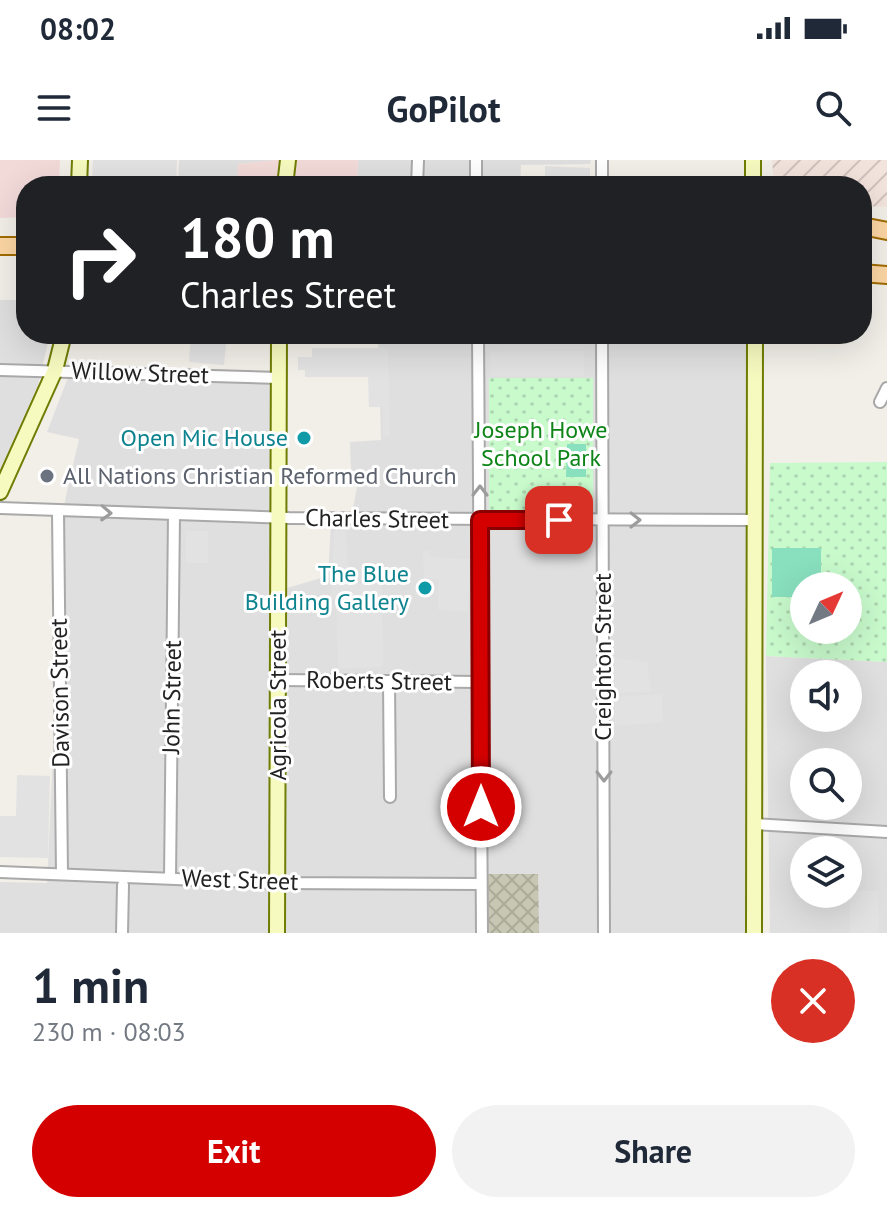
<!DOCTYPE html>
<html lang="en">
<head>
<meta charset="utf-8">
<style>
	body { margin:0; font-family:"PT Sans",sans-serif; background:#f2f2f3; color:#1f2937; height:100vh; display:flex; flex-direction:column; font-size:30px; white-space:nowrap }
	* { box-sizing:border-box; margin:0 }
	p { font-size:26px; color:#747a83 }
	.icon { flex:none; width:44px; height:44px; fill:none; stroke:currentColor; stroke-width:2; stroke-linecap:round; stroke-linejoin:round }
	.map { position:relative; height:773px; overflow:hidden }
	.drawer { display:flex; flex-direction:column; background:#fff; flex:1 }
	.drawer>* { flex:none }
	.top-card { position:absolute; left:16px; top:16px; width:856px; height:168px; border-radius:32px; box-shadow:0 8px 32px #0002; background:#202124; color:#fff; overflow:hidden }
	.needle { width:52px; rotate:46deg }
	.tools { position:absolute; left:790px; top:412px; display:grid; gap:16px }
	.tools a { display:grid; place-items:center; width:72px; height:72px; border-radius:50%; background:#fff; box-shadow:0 8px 32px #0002; font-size:40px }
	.pin { position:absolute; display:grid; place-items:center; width:68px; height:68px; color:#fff; margin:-34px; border-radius:16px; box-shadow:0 4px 12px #0006 }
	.me { position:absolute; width:88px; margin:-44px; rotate:0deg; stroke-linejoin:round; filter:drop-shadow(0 0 6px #0008) }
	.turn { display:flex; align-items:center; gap:28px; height:168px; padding:0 32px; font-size:36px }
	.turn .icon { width:104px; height:104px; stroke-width:2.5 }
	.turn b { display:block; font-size:56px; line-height:68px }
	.round { display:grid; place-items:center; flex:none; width:84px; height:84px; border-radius:42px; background:#f2f2f3 }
	.head { display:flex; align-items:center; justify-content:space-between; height:136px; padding:0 32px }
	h1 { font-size:48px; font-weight:800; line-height:60px }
	.action { display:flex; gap:16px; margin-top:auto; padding:16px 32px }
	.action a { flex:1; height:92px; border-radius:48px; background:#d40000; color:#fff; font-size:32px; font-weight:800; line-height:92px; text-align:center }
	.action a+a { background:#f2f2f3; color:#1f2937 }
	.status { display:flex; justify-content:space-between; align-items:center; height:56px; padding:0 40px; background:#fff; direction:ltr }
	.status svg { height:22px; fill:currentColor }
	header { display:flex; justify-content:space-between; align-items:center; height:104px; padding:0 32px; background:#fff; font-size:36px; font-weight:800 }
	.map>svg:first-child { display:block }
	.residential { fill:#e0dfdf; fill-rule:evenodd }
	.commercial { fill:#f2dad9 }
	.military { fill:url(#military-furrows) }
	.construction { fill:url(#construction-cross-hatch) }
	.park { fill:url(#park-dots); fill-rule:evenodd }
	.pitch { fill:#88e0be }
	.parking { fill:#e2e2e2 }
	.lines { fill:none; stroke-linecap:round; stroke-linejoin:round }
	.street-casing { stroke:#a9a9a9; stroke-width:14 }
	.secondary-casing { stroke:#707d05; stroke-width:18 }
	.primary-casing { stroke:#a06b00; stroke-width:20 }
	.street { stroke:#fff; stroke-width:10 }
	.secondary { stroke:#f7fabf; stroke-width:14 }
	.primary { stroke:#fcd6a4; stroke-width:16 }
	.oneway { stroke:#9c9c9c }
	.route-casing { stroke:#8a0000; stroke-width:20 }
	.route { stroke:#d40000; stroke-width:14 }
	.culture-dot { fill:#0f9aa8; stroke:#fff; stroke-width:3 }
	.worship-dot { fill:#6b7280; stroke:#fff; stroke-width:3 }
	.labels { text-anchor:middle; stroke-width:6; stroke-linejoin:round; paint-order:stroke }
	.street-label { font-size:24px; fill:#222; stroke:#fff }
	.park-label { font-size:24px; fill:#0c8416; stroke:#fff }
	.culture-label { font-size:24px; fill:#0d838f; stroke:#fff; text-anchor:end }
	.worship-label { font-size:24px; fill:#5b616d; stroke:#fff; text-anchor:start }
</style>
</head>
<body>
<div class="status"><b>08:02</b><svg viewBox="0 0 49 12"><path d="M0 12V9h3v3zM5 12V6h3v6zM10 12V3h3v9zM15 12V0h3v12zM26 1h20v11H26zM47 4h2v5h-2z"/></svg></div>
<header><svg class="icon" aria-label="menu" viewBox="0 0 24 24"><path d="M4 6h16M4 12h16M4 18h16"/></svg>GoPilot<svg class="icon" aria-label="search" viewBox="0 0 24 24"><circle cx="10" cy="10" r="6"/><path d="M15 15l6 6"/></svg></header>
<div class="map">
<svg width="887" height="773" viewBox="0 0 887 773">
	<defs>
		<pattern id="military-furrows" width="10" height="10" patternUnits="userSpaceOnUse" patternTransform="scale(2)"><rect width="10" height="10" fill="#f3e3dd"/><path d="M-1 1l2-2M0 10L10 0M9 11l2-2" fill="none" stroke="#d0c2bd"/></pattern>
		<pattern id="construction-cross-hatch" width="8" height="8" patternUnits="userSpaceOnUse" patternTransform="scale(2)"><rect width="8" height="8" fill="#c7c7b4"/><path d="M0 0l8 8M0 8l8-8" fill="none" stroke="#abab9a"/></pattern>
		<pattern id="park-dots" width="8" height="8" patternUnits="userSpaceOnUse" patternTransform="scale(2)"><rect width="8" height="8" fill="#c8facc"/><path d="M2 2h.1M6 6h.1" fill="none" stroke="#acd6af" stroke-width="1.8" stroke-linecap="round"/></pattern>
	</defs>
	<rect width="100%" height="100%" fill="#f2efe9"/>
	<g class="residential">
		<path d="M179 0H277L239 4 237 26H178Z"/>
		<path d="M358 0H591L590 4 521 5 520 26H357Z"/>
		<path d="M0 140H26V174H50L38 225 0 309Z"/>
		<path d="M378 174H757V773H0V722L47 723 65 340 79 279 47 272 72 207 278 220 280 430 328 416 331 363 350 364 358 322 351 309 350 282 381 280Z"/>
		<path d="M766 496 887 502V773H770ZM804 514H848V558H804ZM804 602H848V646H804ZM804 690H848V734H804Z"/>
	</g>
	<g class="commercial">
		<path d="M0 0H60L59 26H26V57L0 58Z"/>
		<path d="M277 0H358L357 26H237L238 4Z"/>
	</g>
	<path class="military" d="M772 0H887V47L862 46V26H774Z"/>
	<path class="construction" d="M485 714H538L539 773H485Z"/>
	<g class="park">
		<rect x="489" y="218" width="104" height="133"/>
		<path d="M887 302V502L766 496 770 303ZM804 426H848V470H804Z"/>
	</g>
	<g class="pitch">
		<path d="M567 284H586V317H566Z"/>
		<path d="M772 388H821V426H804V437H772Z"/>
	</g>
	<g class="parking">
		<path d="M93 0H177L176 26H92Z"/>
		<path d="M545 6 590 8V26H545Z"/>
		<path d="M191 174H227L224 205 189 202Z"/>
		<path d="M312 188H388L390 276 383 277V247H369L368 217H305V210H298V197H312Z"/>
		<path d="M584 191V216H491L490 192Z"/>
		<rect x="186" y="371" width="22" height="32"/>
		<path d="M334 371H346L349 424H382L383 507 338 509 336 439 331 438Z"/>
		<path d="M423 391H429L430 397 470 399 468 452 438 450 439 420 424 418Z"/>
		<path d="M615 498 647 502 651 532 615 533Z"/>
		<path d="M662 534 663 562 615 566V537Z"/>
		<path d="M17 615 50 616 48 698 0 697V656H16Z"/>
		<path d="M489 636H513V664H526V672H520L519 681H489Z"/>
		<path d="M850 731H878L879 773H850Z"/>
	</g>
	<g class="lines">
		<defs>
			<g id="street">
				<path d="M476 0V26"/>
				<path d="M417 26 418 0"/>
				<path d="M602 26V0"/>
				<path d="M478 174 482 773"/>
				<path d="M602 174 604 773"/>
				<path d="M0 210 279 218"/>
				<path d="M880 242 887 228"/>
				<path d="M0 348 289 358 754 360"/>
				<path d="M58 352 62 714"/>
				<path d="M279 520 480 522"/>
				<path d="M389 521 390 637"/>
				<path d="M754 664 887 672"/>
				<path d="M0 712 277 723 481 724"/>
				<path d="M170 718 174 355"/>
				<path d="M122 773 123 725"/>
			</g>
			<g id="secondary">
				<path d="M753 0V26"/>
				<path d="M79 26 80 0"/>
				<path d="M285 26 288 0"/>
				<path d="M0 332 55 210 64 174"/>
				<path d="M277 773 279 174"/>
				<path d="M754 773 755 174"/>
			</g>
			<g id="primary">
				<path d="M862 66 887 71"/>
				<path d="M0 86H26"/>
				<path d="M862 113 887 115"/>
			</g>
		</defs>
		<use href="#street" class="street-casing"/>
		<use href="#secondary" class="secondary-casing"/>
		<use href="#primary" class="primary-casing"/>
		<use href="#street" class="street"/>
		<use href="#secondary" class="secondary"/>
		<use href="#primary" class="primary"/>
	</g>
	<defs><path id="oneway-chevron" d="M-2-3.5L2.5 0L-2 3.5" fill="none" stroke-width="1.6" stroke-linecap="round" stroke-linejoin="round" transform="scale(2)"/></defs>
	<g class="oneway">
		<use href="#oneway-chevron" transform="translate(480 331) rotate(-90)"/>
		<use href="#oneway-chevron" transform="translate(106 353) rotate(2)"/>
		<use href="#oneway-chevron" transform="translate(635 360)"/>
		<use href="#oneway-chevron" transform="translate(604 616) rotate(90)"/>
	</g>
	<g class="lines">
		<defs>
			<path id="route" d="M481 647 480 360H559"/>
		</defs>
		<use href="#route" class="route-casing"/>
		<use href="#route" class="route"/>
	</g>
	<g class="culture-dot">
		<circle cx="304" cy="278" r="8"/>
		<circle cx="425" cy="428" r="8"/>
	</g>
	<circle class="worship-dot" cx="47" cy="316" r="8"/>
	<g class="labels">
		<g class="street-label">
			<text transform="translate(140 213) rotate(2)" y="8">Willow Street</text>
			<text transform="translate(377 359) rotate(1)" y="8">Charles Street</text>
			<text transform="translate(603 497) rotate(-90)" y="8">Creighton Street</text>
			<text transform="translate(379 521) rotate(1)" y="8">Roberts Street</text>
			<text transform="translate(60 533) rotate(-91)" y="8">Davison Street</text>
			<text transform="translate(172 537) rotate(-89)" y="8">John Street</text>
			<text transform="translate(278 545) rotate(-90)" y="8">Agricola Street</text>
			<text transform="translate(240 720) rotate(2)" y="8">West Street</text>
		</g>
		<g class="park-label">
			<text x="541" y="278">Joseph Howe<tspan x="541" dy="28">School Park</tspan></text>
		</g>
		<g class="culture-label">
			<text x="288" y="286">Open Mic House</text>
			<text x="409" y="422">The Blue<tspan x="409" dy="28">Building Gallery</tspan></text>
		</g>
		<g class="worship-label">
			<text x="63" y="324">All Nations Christian Reformed Church</text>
		</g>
	</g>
</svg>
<div class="tools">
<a><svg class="needle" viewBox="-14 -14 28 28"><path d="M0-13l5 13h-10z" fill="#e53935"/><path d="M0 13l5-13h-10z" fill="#747a83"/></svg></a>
<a><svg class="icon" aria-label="sound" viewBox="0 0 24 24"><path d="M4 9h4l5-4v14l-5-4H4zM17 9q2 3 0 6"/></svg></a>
<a><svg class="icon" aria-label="search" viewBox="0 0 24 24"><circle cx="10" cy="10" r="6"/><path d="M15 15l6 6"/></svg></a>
<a><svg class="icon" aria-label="layers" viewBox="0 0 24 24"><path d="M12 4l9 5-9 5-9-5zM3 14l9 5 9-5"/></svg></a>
</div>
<div class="pin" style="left:559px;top:360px;background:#d93025"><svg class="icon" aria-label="arrive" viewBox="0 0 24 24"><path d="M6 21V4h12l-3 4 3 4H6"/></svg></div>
<svg class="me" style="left:481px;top:647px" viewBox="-20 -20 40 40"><circle r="17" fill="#d40000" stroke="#fff" stroke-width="3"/><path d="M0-11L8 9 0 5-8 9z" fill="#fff"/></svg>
<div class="top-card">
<div class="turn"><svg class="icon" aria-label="right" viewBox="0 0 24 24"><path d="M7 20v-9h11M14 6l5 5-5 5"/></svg><div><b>180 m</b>Charles Street</div></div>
</div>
</div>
<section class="drawer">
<div class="head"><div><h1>1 min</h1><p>230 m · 08:03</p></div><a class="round" style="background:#d93025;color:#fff"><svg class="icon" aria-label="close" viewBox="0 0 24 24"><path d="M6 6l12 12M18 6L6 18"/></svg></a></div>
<div class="action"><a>Exit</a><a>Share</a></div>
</section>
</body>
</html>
